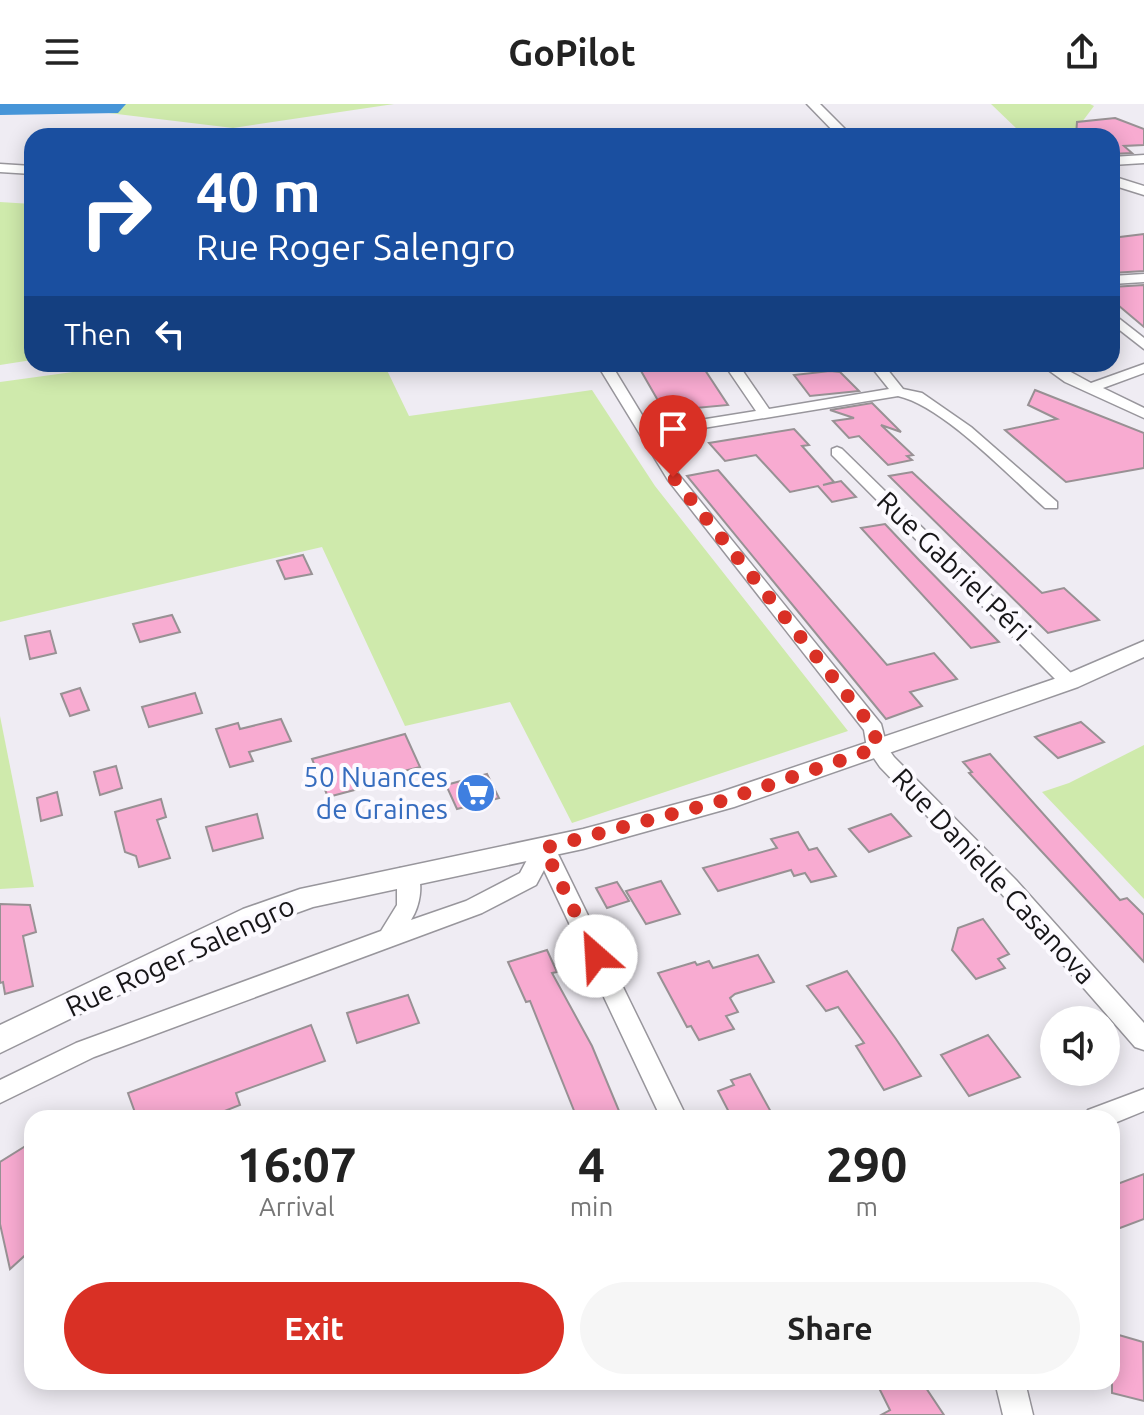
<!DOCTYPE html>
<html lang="en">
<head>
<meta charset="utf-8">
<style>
	body { margin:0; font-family:Ubuntu,sans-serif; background:#f6f6f6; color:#222; height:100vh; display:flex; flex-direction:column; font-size:30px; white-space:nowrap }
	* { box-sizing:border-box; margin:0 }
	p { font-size:26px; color:#767676 }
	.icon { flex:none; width:44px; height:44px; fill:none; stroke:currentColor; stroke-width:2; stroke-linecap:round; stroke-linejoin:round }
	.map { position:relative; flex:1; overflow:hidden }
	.side { position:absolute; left:24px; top:1006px; width:1096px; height:280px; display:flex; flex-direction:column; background:#fff; border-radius:24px; box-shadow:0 4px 20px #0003 }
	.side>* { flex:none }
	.banner { position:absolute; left:24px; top:24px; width:1096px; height:244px; border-radius:24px; box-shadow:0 4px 20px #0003; background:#1a4fa0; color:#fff; overflow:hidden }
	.buttons { position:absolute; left:1040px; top:902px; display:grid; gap:16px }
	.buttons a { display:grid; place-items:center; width:80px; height:80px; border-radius:50%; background:#fff; box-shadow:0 4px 20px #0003; font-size:40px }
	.pin { position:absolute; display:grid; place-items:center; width:68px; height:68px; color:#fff; margin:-82px -34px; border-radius:50% 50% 50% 0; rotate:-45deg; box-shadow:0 0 8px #0007 }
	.pin .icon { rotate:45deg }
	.me { position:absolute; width:88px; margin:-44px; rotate:334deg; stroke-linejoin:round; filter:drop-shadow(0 0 6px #0008) }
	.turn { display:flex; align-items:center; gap:28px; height:168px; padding:0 40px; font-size:36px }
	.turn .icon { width:104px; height:104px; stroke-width:2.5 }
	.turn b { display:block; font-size:56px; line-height:68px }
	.then { display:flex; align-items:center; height:76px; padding:0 40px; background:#0003; gap:16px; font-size:30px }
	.eta { display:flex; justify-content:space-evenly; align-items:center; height:136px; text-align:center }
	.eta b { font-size:48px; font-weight:700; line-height:56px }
	.cta { display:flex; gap:16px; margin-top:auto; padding:16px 40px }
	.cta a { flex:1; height:92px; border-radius:48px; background:#d93025; color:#fff; font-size:32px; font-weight:700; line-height:92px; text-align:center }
	.cta a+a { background:#f6f6f6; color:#222 }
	header { display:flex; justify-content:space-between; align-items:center; height:104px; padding:0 40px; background:#fff; font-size:36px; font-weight:700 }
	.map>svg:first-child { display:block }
	.green { fill:#cfeaac }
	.water { fill:#4695d8 }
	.building { fill:#f8abd1; stroke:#989194; stroke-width:2 }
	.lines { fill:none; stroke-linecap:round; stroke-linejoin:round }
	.minor-casing { stroke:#98969c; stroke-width:3 }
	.tertiary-casing { stroke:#98969c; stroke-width:3 }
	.minor { fill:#fff; fill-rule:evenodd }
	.tertiary { fill:#fff; fill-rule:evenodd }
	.route { stroke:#d93025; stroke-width:14; stroke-dasharray:0 25.2 }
	.labels { text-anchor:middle; stroke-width:8; stroke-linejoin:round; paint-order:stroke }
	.street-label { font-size:28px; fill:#171618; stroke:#fcfaff }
	.shop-label { font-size:28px; fill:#366cbe; stroke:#fcfaff; text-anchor:end }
</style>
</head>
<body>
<header><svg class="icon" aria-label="menu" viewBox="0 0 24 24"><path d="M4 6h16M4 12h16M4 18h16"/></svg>GoPilot<svg class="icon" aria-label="share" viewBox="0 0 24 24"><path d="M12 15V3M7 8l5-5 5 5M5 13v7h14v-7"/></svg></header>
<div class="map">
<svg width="1144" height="1311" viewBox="0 0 1144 1311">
	<rect width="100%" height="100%" fill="#efecf3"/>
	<g class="green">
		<path d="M34 0H394L233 24Z"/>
		<path d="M991 0H1090L1094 2 1073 30 1017 25Z"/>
		<path d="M0 98 32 100V256L0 261Z"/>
		<path d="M131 260H384L409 312 592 286 655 382 848 627 572 719 510 598 405 622 322 443 0 518V278Z"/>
		<path d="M0 612 34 783 0 785Z"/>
		<path d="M1144 641V795L1042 688 1069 679Z"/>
	</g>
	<path class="water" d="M0 0H126L118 9 0 11Z"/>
	<g class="building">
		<path d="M1115 14 1144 25V41L1124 42 1132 49 1112 50V32H1076L1077 18Z"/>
		<path d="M1144 130V167L1112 169V134Z"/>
		<path d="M1144 181V223L1112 196V183Z"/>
		<path d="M637 260H701L728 301 664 307Z"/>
		<path d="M830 267 840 268 859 287 810 292 794 271Z"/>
		<path d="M1035 286 1144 329V364L1066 378 1005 326 1057 315 1028 301Z"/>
		<path d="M872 299 901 328 881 321 913 351 907 352 912 356 888 361 859 332 849 334 833 317 854 314 830 306Z"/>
		<path d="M794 325 809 341 802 342 834 378 823 381 841 377 856 393 832 398 818 382 790 388 756 351 725 357 709 339Z"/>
		<path d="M718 366 887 561 934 549 957 575 910 588 922 602 886 615 687 372Z"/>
		<path d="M912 368 1042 489 1064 484 1099 516 1048 529 889 372Z"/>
		<path d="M885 420 919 456 999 538 971 544 861 424Z"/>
		<path d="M303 451 312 470 285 475 277 457Z"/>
		<path d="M172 511 180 528 140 538 133 520Z"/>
		<path d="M50 527 56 549 30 555 25 532Z"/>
		<path d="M80 584 89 606 70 612 61 590Z"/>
		<path d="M195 589 202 609 149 623 142 603Z"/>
		<path d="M281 615 291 637 249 648 253 657 230 663 216 625 238 619 240 625Z"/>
		<path d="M1081 618 1104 638 1058 654 1035 633Z"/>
		<path d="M405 630 420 663 360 678 362 684 328 693 312 655Z"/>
		<path d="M990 650 1120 796 1127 794 1144 811V858L969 669 972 668 963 658Z"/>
		<path d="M116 662 122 684 100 691 94 668Z"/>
		<path d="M487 670 499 694 457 705 446 681Z"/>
		<path d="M57 688 62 711 41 717 37 694Z"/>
		<path d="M161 695 166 713 157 716 170 754 139 763 136 752 125 748 115 708Z"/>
		<path d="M257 710 263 734 213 747 206 723Z"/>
		<path d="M891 710 911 732 869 748 849 725Z"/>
		<path d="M798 728 809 746 817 744 836 772 811 778 805 769 794 772 791 766 718 787 703 764 777 744 771 735Z"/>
		<path d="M661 777 680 810 646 820 626 787Z"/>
		<path d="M617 778 629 797 607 804 596 784Z"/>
		<path d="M0 800 30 801 36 828 23 832 33 882 5 890 3 878 0 879Z"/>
		<path d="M983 815 1009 850 998 855 1005 864 976 875 952 846 958 824Z"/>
		<path d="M547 846 557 868 552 869 592 942 622 1014H577L530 897 526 898 508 858Z"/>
		<path d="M758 851 774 878 735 890 730 894 738 908 726 912 734 925 699 936 691 922 687 923 658 869 695 858 697 861 709 857 713 864Z"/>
		<path d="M847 867 896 935 921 972 884 986 856 942 864 939 838 903 826 907 807 882Z"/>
		<path d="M408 891 419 919 357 939 347 909Z"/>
		<path d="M311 921 325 957 236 989 240 1001 207 1014H137L128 989Z"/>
		<path d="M988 931 1020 973 969 992 941 951Z"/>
		<path d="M750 970 771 1008 772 1014H732L718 987 734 981 731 976Z"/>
		<path d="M32 1038V1145L10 1165 0 1120V1058Z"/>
		<path d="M1144 1070V1115L1112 1127V1082Z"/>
		<path d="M1112 1229 1143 1238 1144 1297 1112 1289Z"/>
		<path d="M876 1278H922L944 1311H881L890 1306Z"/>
	</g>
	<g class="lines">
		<defs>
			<g id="minor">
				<path d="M1144 170V178L1112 180V172Z"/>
				<path d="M1112 209 1144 234V245L1112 220Z"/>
				<path d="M597 260H611L650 324 756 307 724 260H738L769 305 889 285 869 260H883L903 285 922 289 971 323 1057 398V404H1045C1010 373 943 302 898 292L655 332 679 371 881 620 887 643 894 653 1016 776 1144 919V946L1135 943 1000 788 880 663 867 644 864 626 668 376Z"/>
				<path d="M1040 260H1056L1091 279 1144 260V269L1103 284 1144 304V314L1065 278Z"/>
				<path d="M837 343 842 345 1076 574 1078 578 1076 582H1062L832 351V345Z"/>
				<path d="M544 736 552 739 555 744 687 1014H661L544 766 536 781 482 809 94 953 0 999V976L76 939 381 827 397 801V770L400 764H416C424 780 420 802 411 816L466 797 520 769 536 739Z"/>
				<path d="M1144 985V1007L1112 1020V1014H1084L1088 1006Z"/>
				<path d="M995 1278H1025L1033 1311H1003Z"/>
			</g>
			<g id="tertiary">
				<path d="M807 0H820L852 32H838Z"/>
				<path d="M1144 51V59L1112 61V53Z"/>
				<path d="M0 60 32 62V70L0 68Z"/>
				<path d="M1112 72 1144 82V91L1112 81Z"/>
				<path d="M1144 537V553L1078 583 734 703 583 745 313 803 263 821 0 949V921L243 805 300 785 583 725 718 689 1060 573Z"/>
			</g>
		</defs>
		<use href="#minor" class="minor-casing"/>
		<use href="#tertiary" class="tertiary-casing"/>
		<use href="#minor" class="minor"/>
		<use href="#tertiary" class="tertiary"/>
	</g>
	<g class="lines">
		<path class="route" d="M596 852 544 744 725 696 877 644 874 625 673 373"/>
	</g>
	<defs>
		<symbol id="supermarket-disc" viewBox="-11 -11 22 22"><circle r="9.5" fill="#3f7fe0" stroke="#fcfaff"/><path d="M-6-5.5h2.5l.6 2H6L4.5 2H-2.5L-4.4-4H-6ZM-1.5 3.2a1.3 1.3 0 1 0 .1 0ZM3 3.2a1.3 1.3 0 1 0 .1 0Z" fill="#fff"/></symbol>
	</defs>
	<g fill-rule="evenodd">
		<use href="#supermarket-disc" x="454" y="667" width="44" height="44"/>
	</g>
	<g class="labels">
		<g class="street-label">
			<text transform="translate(954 462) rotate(44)" y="10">Rue Gabriel Péri</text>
			<text transform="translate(994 772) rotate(47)" y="10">Rue Danielle Casanova</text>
			<text transform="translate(180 852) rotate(-25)" y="10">Rue Roger Salengro</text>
		</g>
		<g class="shop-label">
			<text x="448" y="683">50 Nuances<tspan x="448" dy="32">de Graines</tspan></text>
		</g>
	</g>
</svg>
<div class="buttons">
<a><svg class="icon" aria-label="sound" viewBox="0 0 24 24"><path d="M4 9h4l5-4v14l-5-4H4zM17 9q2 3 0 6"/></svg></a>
</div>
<div class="pin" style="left:673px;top:373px;background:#d93025"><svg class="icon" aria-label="arrive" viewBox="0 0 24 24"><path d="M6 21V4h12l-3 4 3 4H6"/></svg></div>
<svg class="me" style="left:596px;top:852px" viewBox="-20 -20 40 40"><circle r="19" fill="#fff"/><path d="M0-13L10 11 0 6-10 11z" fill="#d93025"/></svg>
<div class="banner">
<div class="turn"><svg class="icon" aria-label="right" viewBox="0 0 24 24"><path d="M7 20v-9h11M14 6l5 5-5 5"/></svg><div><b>40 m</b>Rue Roger Salengro</div></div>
<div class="then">Then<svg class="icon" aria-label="left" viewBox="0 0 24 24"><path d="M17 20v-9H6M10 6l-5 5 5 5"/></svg></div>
</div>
<section class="side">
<div class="eta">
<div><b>16:07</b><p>Arrival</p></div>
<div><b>4</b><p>min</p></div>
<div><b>290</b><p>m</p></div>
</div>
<div class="cta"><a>Exit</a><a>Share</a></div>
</section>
</div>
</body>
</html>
